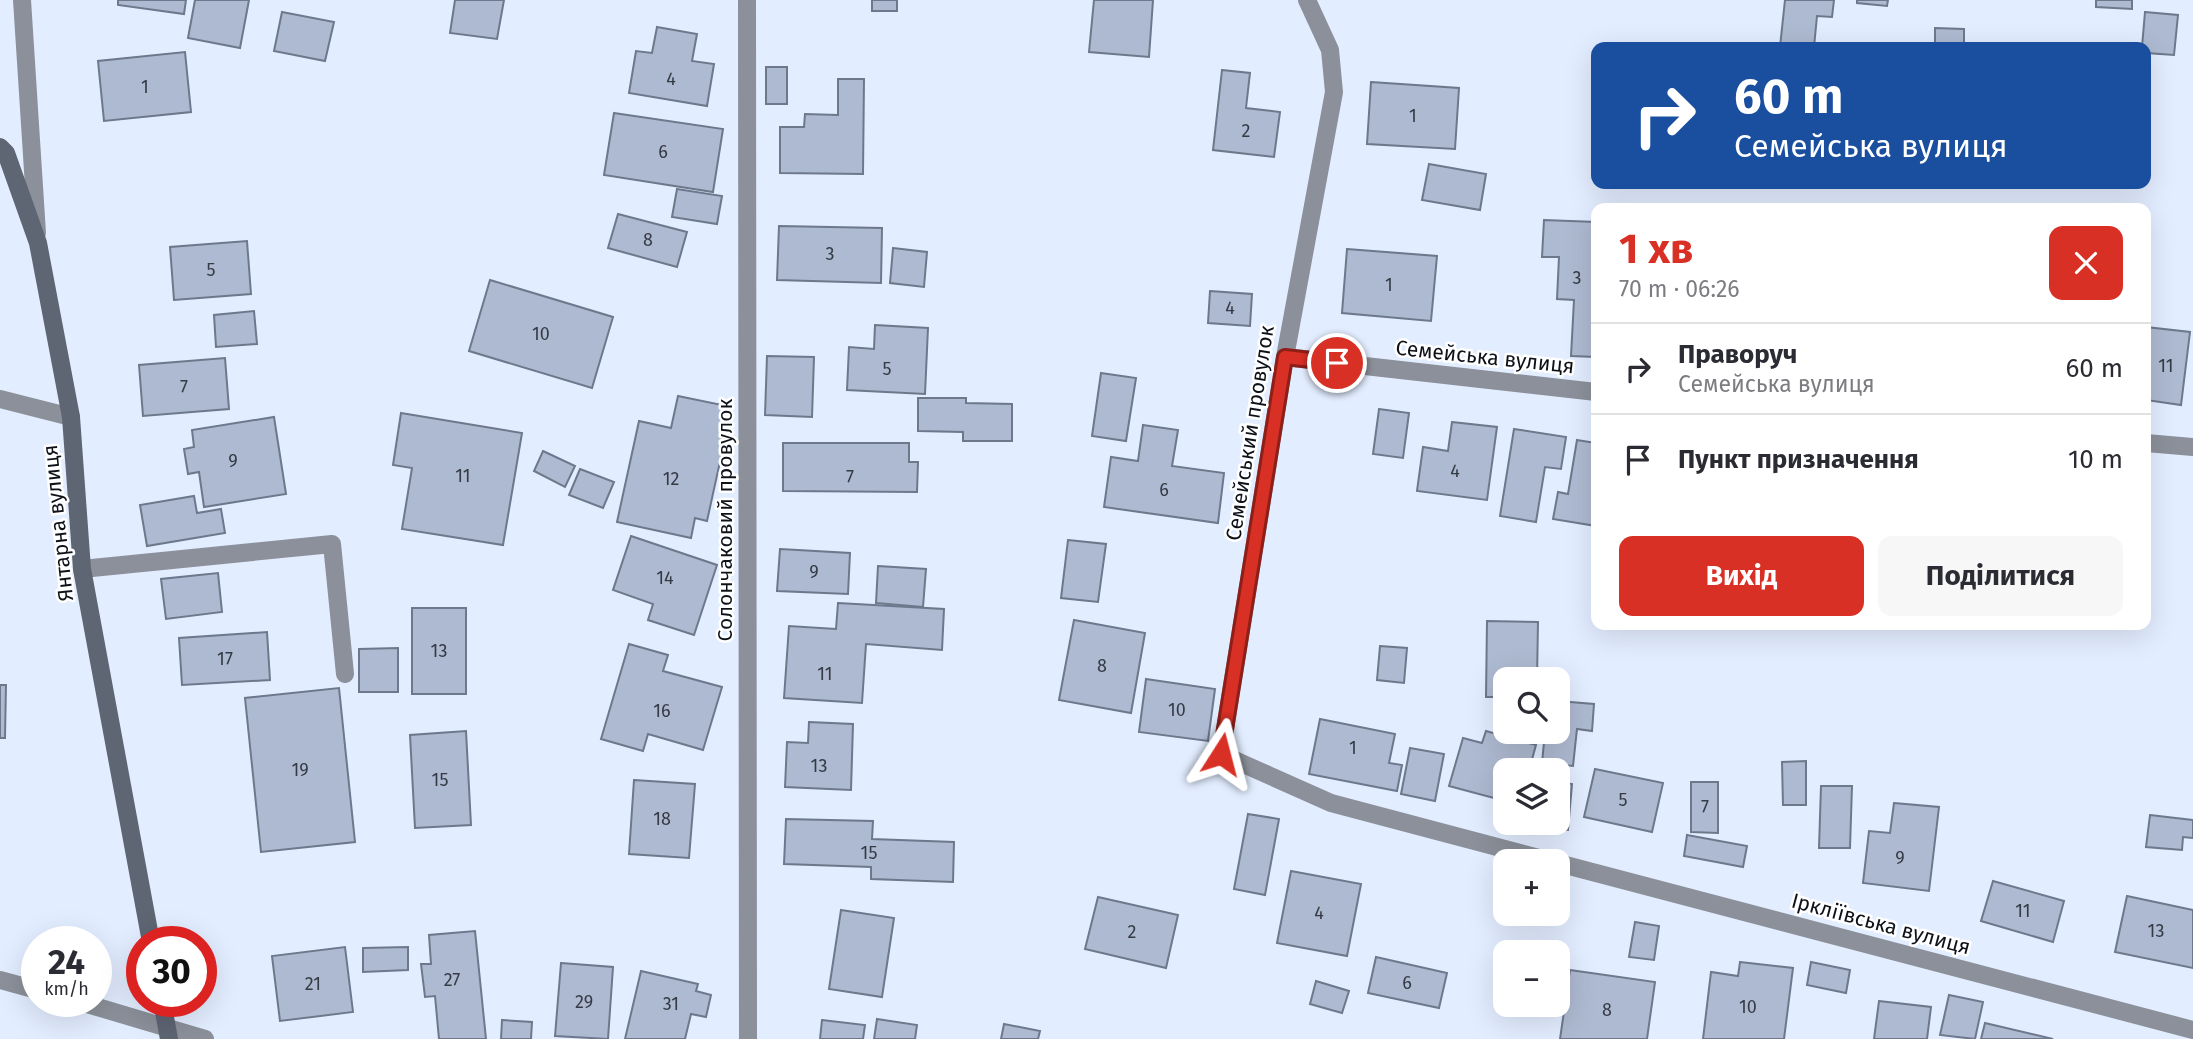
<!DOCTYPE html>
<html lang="uk">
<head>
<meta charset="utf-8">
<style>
	body { margin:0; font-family:"Fira Sans",sans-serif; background:#f7f7f7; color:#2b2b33; height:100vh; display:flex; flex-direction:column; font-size:26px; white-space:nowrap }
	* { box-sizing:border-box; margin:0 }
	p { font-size:23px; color:#7c7c81 }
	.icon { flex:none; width:38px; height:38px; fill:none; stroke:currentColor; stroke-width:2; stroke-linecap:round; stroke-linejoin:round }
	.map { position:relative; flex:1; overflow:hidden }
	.details { position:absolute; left:1591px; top:203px; width:560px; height:427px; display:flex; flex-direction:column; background:#fff; border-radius:14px; box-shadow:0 7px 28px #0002 }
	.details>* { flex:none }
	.hud { position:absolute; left:1591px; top:42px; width:560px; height:147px; border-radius:14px; box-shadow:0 7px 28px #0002; background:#1a4fa0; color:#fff; overflow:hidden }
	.buttons { position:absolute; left:1493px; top:667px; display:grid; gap:14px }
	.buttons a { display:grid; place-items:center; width:77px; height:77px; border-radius:14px; background:#fff; box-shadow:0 7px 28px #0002; font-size:35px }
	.speed { position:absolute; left:21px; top:926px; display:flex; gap:14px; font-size:35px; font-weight:700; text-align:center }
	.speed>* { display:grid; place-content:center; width:91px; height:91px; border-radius:50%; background:#fff; box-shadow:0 7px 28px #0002; line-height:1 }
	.speed small { font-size:18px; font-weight:400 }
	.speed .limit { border:10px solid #d22; background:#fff; color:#111 }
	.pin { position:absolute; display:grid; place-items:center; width:60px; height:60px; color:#fff; margin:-30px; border:4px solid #fff; border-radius:50%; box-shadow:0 2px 7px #0007 }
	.me { position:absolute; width:77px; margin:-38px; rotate:9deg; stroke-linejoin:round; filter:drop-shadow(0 0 5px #0008) }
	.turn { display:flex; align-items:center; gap:24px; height:147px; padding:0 28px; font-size:32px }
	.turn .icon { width:91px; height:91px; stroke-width:2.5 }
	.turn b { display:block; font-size:49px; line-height:60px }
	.round { display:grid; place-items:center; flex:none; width:74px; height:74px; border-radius:14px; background:#f7f7f7 }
	.head { display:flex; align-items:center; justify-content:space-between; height:119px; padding:0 28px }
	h1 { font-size:42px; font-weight:700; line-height:52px; color:#d93025 }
	.button { display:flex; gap:14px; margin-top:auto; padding:14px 28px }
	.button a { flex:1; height:80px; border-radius:14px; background:#d93025; color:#fff; font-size:28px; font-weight:700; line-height:80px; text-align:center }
	.button a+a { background:#f7f7f7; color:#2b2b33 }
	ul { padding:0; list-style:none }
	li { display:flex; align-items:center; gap:21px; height:91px; padding:0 28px; border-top:2px solid #e1e1e2 }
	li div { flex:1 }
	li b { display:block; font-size:26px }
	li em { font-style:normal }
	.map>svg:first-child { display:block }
	.building { fill:#aebad1; stroke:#6d788c; stroke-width:2 }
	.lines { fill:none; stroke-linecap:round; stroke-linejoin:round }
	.service { stroke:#8b909a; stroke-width:18 }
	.minor { stroke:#8b909a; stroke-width:18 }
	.secondary { stroke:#5e6573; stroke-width:18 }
	.route-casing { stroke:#8d1f18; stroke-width:18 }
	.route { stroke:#d93025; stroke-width:12 }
	.labels { text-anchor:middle; stroke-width:5; stroke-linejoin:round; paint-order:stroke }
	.number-label { font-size:18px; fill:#353b46 }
	.street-label { font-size:21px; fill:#0d1118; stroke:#fff }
</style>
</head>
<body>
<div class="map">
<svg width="2193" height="1039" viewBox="0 0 2193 1039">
	<rect width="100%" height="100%" fill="#e2edff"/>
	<g class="building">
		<path d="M118 0H186L184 14 118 5Z"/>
		<path d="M195 0H249L240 48 188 38Z"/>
		<path d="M455 0H504L497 39 450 33Z"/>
		<rect x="872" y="0" width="25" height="11"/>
		<path d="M1094 0H1153L1149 57 1089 52Z"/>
		<path d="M1785 0H1834L1832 17 1817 16 1814 47H1780Z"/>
		<path d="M1857 0H1888L1887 6 1857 3Z"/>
		<path d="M2096 0H2132V9L2096 7Z"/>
		<path d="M282 12 334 22 325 61 274 51Z"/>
		<path d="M2145 12 2178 15 2174 55 2146 53V47H2142Z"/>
		<path d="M657 27 697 34 692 61 714 64 707 106 629 93 636 51 652 53Z"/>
		<path d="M1935 28 1964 29V47H1935Z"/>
		<path d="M185 52 191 112 104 121 98 61Z"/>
		<rect x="766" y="67" width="21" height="37"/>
		<path d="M1222 70 1250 73 1246 108 1280 112 1274 157 1213 150Z"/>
		<path d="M838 79H864L863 174 780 173V127H804L805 114 838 115Z"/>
		<path d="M1371 82 1459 88 1455 149 1367 144Z"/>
		<path d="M614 113 723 129 713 192 604 175Z"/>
		<path d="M1429 164 1486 174 1480 210 1422 200Z"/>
		<path d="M677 189 722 196 717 224 672 217Z"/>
		<path d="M618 214 687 232 677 267 608 248Z"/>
		<path d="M1544 220 1596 222V357L1571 356 1574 300 1557 299 1559 257H1542Z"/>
		<path d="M779 226 882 228 881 283 777 280Z"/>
		<path d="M247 241 251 294 174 300 170 247Z"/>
		<path d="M893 248 927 252 924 287 890 283Z"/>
		<path d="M1347 249 1437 256 1431 321 1342 313Z"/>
		<path d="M490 280 613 317 592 388 469 351Z"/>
		<path d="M1210 291 1252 294 1250 326 1208 323Z"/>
		<path d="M254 311 257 344 216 347 214 315Z"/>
		<path d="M875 325 928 328 925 394 847 390 849 347 874 349Z"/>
		<path d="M2146 327 2190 332 2181 405 2146 400Z"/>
		<path d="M767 356 814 357 812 417 765 415Z"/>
		<path d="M225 358 229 409 143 416 139 365Z"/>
		<path d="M1101 373 1136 378 1126 441 1092 436Z"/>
		<path d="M678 396 722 405 725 439 707 521 695 518 691 538 617 522 639 421 671 428Z"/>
		<path d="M918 398H966V403L1012 404V441H963V432L918 431Z"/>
		<path d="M1379 409 1409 413 1403 458 1373 454Z"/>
		<path d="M401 413 522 433 503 545 402 529 412 468 393 465Z"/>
		<path d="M274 417 286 494 204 507 199 472 188 474 184 449 194 447 192 430Z"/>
		<path d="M1452 422 1497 427 1487 500 1417 491 1423 447 1448 451Z"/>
		<path d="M1143 425 1178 430 1172 466 1224 473 1218 523 1104 507 1111 457 1138 461Z"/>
		<path d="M1514 429 1566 437 1561 469 1545 467 1536 522 1500 516Z"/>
		<path d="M1577 440 1596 443V526L1553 519 1558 492 1568 494Z"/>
		<path d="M783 443H909V462H918L917 492 783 491Z"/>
		<path d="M543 451 575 466 565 487 534 471Z"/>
		<path d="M580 469 614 482 603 508 569 495Z"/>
		<path d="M194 496 197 513 221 509 225 533 147 546 140 505Z"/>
		<path d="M631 536 717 565 694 635 648 620 653 604 613 590Z"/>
		<path d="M1068 540 1106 544 1098 602 1061 598Z"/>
		<path d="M780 549 850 553 848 594 777 591Z"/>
		<path d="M878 566 926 569 923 607 876 603Z"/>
		<path d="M218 573 222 612 166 619 161 579Z"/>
		<path d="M838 603 944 609 942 650 866 644 862 703 784 698 789 626 836 629Z"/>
		<rect x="412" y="608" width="54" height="86"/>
		<path d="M1074 620 1145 633 1131 713 1059 700Z"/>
		<path d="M1487 621 1538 622 1537 679H1505V697H1486Z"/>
		<path d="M267 632 270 680 182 685 179 638Z"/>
		<path d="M629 644 668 655 663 671 722 687 703 750 648 734 643 751 601 739Z"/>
		<path d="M1380 646 1407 648 1404 683 1377 680Z"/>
		<path d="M398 648V692H359V649Z"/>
		<path d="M1146 679 1215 689 1208 741 1139 732Z"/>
		<path d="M0 685H6L5 738H0Z"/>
		<path d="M339 688 355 842 261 852 245 698Z"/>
		<path d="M1558 701 1594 704 1592 731 1577 729 1573 766 1542 763 1545 732H1558Z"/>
		<path d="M1320 719 1395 734 1389 763 1402 765 1397 791 1309 774Z"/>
		<path d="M809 722 853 724 851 790 785 787 787 742 808 743Z"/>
		<path d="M466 731 471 825 415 828 410 735Z"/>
		<path d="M1486 731 1536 745 1529 770H1505V801L1449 786 1463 738 1482 743Z"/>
		<path d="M1410 748 1444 754 1435 801 1401 794Z"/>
		<path d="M1806 761V805H1783L1782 762Z"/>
		<path d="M1595 769 1663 783 1652 832 1584 817Z"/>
		<path d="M634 780 695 784 689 858 629 854Z"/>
		<path d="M1558 782 1572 784 1568 830 1542 828V822H1558Z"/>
		<path d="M1691 782H1718V833L1691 832Z"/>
		<path d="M1821 786H1852L1850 848H1819Z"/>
		<path d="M1894 803 1939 807 1929 891 1863 883 1869 831 1890 833Z"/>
		<path d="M1248 814 1279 819 1265 895 1234 889Z"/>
		<path d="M2150 815 2193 820V838L2183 837 2182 850 2146 847Z"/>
		<path d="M786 819 873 821 872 839 954 842 953 882 871 879V867L784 864Z"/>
		<path d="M1687 835 1747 846 1743 867 1684 856Z"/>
		<path d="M1291 871 1361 884 1347 956 1277 943Z"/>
		<path d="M1993 881 2064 901 2053 942 1981 921Z"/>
		<path d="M2127 896 2193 910V968L2115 952Z"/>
		<path d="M1098 897 1178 915 1166 968 1085 949Z"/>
		<path d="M841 910 894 918 882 997 829 989Z"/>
		<path d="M1635 922 1659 926 1654 960 1629 957Z"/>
		<path d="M475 931 486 1039H439L435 996 425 997 421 964H431L429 935Z"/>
		<path d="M345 947 353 1012 280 1021 272 956Z"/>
		<path d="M408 947V970L363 972V948Z"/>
		<path d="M1376 957 1447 973 1439 1008 1368 993Z"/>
		<path d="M1740 962 1793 968 1784 1039H1703L1711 972 1738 976Z"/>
		<path d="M1811 962 1850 970 1846 993 1807 985Z"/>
		<path d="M561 963 613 967 608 1039 555 1036Z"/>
		<path d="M1570 970 1655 982 1647 1039H1560Z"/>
		<path d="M641 971 698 984 696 991 711 995 706 1017 691 1014 685 1039H625Z"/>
		<path d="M1316 981 1349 991 1342 1013 1310 1004Z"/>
		<path d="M1949 995 1983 1002 1975 1039 1940 1035Z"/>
		<path d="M1879 1001 1931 1007 1927 1039H1874Z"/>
		<path d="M877 1019 917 1025 915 1039H874Z"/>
		<path d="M502 1020 532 1022 531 1039H501Z"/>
		<path d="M822 1020 865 1025 863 1039H820Z"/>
		<path d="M1985 1023 2053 1039H1981Z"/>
		<path d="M1004 1024 1040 1031 1038 1039H1001Z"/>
	</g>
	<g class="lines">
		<path class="service" d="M82 569 332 544 345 674"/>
		<g class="minor">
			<path d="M22 0 37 233"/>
			<path d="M747 0 748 1039"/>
			<path d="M1307 0 1330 50 1334 92 1285 357 1221 754 1331 803 1550 861"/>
			<path d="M1285 357 1596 392"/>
			<path d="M0 399 71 417"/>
			<path d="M2146 443 2193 447"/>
			<path d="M1558 863 2193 1030"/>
			<path d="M0 980 37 990"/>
			<path d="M77 1001 205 1039"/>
		</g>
		<g class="secondary">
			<path d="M0 147 6 153 38 243 71 417 82 569 151 942"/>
			<path d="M162 1001 169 1039"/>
		</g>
	</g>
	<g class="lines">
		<defs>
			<path id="route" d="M1221 754 1285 357 1337 363"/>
		</defs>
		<use href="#route" class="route-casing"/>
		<use href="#route" class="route"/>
	</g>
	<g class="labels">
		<g class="number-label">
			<text x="671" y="85">4</text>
			<text x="145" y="93">1</text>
			<text x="1413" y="122">1</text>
			<text x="1246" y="137">2</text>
			<text x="663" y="158">6</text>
			<text x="648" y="246">8</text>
			<text x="830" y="260">3</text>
			<text x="211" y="276">5</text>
			<text x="1577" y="284">3</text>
			<text x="1389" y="291">1</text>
			<text x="1230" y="314">4</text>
			<text x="541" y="340">10</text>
			<text x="2166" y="372">11</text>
			<text x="887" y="375">5</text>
			<text x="184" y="393">7</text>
			<text x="233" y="467">9</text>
			<text x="1455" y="477">4</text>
			<text x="463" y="482">11</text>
			<text x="850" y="483">7</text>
			<text x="671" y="485">12</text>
			<text x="1164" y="496">6</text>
			<text x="814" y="578">9</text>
			<text x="665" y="584">14</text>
			<text x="439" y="657">13</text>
			<text x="225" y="665">17</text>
			<text x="1102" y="672">8</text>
			<text x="825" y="680">11</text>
			<text x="1177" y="716">10</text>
			<text x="662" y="717">16</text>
			<text x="1353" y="754">1</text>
			<text x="819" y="772">13</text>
			<text x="300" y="776">19</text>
			<text x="440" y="786">15</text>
			<text x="1623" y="806">5</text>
			<text x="1705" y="813">7</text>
			<text x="662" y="825">18</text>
			<text x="869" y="859">15</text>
			<text x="1900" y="864">9</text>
			<text x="2023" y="917">11</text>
			<text x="1319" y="919">4</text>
			<text x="2156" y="937">13</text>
			<text x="1132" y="938">2</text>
			<text x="452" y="986">27</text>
			<text x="1407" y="989">6</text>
			<text x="313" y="990">21</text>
			<text x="584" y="1008">29</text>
			<text x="671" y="1010">31</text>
			<text x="1748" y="1013">10</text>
			<text x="1607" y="1016">8</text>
		</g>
		<g class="street-label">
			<text transform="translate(1485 357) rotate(6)" y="7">Семейська вулиця</text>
			<text transform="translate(1250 433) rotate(-81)" y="7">Семейський провулок</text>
			<text transform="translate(725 520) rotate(-90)" y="7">Солончаковий провулок</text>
			<text transform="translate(58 523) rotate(-96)" y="7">Янтарна вулиця</text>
			<text transform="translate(1881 924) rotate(15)" y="7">Іркліївська вулиця</text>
		</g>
	</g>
</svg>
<div class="buttons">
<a><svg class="icon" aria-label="search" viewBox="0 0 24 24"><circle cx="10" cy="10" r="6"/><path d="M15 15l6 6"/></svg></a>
<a><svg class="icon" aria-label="layers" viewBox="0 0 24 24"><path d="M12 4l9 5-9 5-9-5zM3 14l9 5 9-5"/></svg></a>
<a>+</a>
<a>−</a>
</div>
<div class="speed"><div>24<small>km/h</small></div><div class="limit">30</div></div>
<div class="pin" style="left:1337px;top:363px;background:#d93025"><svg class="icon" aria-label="arrive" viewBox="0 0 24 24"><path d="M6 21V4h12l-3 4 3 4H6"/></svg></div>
<svg class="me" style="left:1221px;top:754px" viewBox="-20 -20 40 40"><path d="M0-17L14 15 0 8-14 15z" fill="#d93025" stroke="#fff" stroke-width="4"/></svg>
<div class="hud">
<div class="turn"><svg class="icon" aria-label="right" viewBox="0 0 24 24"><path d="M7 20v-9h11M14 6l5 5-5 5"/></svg><div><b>60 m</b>Семейська вулиця</div></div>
</div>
<section class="details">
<div class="head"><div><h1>1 хв</h1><p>70 m · 06:26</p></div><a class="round" style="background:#d93025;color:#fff"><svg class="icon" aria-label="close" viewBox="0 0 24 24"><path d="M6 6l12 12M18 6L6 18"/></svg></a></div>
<ul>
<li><svg class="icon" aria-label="right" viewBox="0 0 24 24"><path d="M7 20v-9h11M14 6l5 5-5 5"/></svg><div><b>Праворуч</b><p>Семейська вулиця</p></div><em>60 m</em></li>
<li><svg class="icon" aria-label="arrive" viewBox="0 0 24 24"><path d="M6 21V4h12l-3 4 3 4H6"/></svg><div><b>Пункт призначення</b></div><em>10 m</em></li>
</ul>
<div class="button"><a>Вихід</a><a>Поділитися</a></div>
</section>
</div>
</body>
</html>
